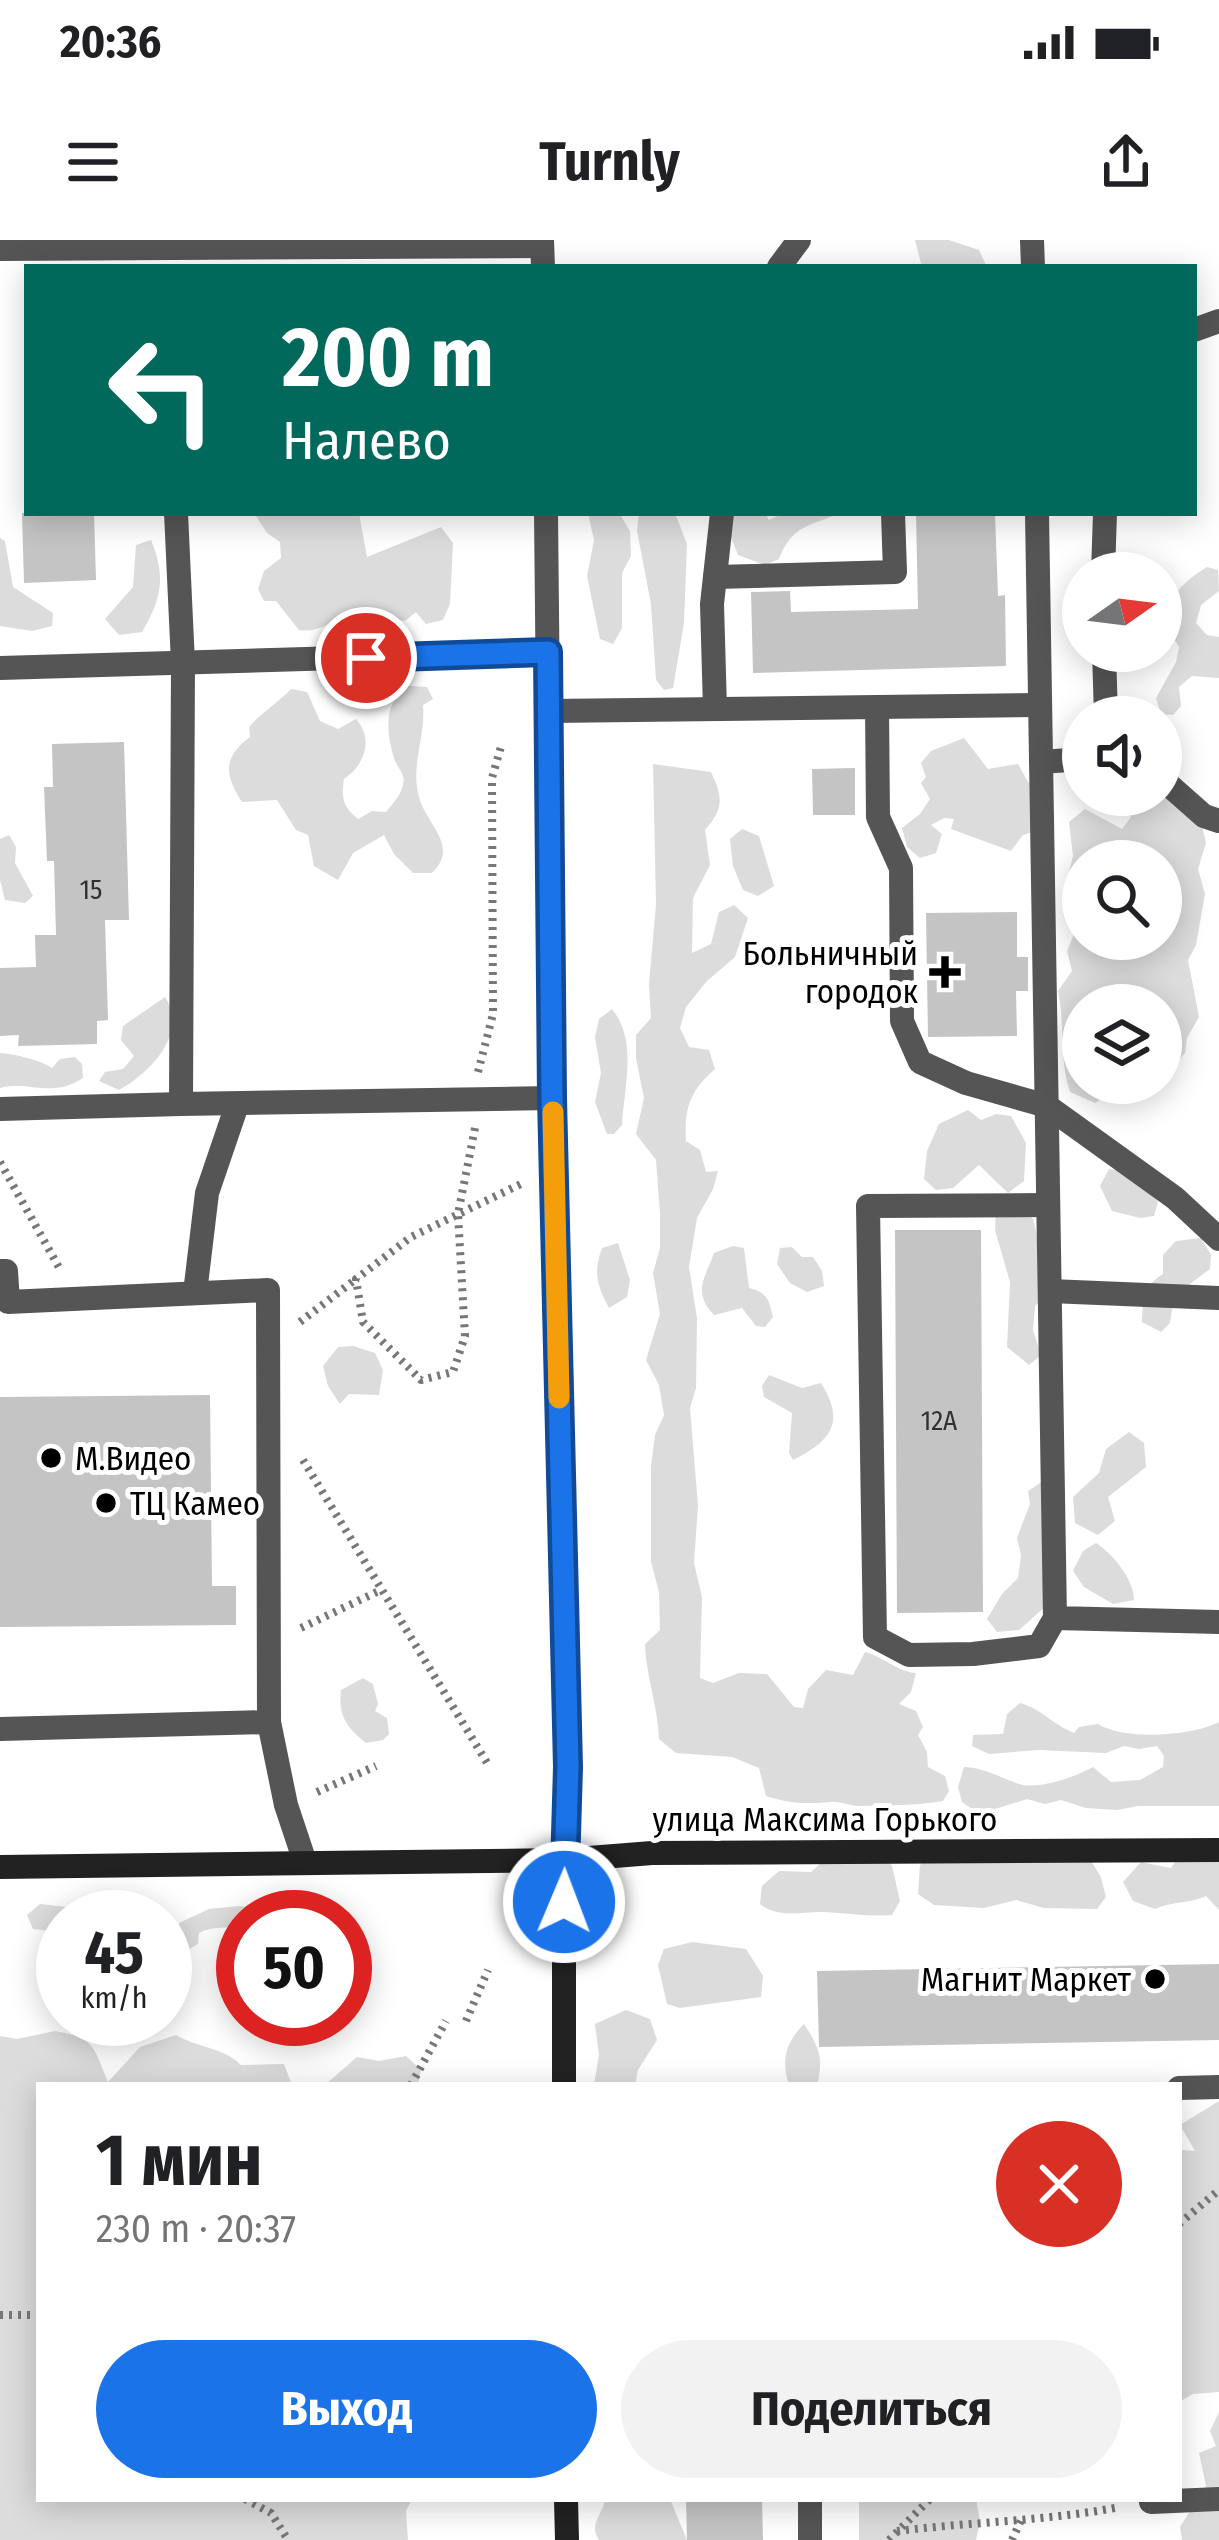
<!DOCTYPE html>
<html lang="ru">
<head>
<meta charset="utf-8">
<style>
	body { margin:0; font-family:"Fira Sans Condensed",sans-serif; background:#f2f2f2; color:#202124; height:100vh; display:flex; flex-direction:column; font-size:45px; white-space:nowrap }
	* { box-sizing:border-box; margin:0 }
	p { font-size:39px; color:#757577 }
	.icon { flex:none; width:66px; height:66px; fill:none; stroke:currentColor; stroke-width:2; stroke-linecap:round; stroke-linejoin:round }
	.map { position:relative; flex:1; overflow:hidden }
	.drawer { position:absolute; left:36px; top:1842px; width:1146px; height:420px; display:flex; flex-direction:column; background:#fff; border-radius:0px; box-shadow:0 6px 30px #0003 }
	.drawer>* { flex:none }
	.hud { position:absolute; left:24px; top:24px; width:1173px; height:252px; border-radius:0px; box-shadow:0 6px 30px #0003; background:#00695c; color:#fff; overflow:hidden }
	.needle { width:78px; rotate:76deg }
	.controls { position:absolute; left:1062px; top:312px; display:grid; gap:24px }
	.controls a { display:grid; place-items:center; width:120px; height:120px; border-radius:50%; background:#fff; box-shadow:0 6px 30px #0003; font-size:60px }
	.speed { position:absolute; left:36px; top:1650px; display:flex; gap:24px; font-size:60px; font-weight:700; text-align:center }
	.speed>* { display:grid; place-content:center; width:156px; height:156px; border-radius:50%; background:#fff; box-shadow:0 6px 30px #0003; line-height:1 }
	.speed small { font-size:30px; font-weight:400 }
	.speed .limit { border:18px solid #d22; background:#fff; color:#111 }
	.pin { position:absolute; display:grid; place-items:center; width:102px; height:102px; color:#fff; margin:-51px; border:6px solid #fff; border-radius:50%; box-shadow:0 3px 12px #0007 }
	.me { position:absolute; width:132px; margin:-66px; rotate:1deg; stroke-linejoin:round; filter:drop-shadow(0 0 9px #0008) }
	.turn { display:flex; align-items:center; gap:42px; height:252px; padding:0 60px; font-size:54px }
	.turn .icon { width:156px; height:156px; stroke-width:2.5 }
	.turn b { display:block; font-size:84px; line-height:102px }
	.round { display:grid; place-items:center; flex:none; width:126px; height:126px; border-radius:63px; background:#f2f2f2 }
	.summary { display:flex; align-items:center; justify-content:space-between; height:204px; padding:0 60px }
	h1 { font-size:72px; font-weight:700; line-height:90px }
	.cta { display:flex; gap:24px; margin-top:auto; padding:24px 60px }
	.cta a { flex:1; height:138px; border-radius:72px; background:#1a73e8; color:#fff; font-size:48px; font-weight:700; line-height:138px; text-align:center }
	.cta a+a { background:#f2f2f2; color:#202124 }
	.status { display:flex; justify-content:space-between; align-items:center; height:84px; padding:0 60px; background:#fff; direction:ltr }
	.status svg { height:33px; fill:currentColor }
	header { display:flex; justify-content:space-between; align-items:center; height:156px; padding:0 60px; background:#fff; font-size:54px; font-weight:700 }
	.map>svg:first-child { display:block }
	.green { fill:#dcdcdc; fill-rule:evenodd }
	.building { fill:#c4c4c4 }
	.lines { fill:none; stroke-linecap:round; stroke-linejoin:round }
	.path { stroke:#777; stroke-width:8; stroke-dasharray:3 6; stroke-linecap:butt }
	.service { stroke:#555; stroke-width:24 }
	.minor { stroke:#555; stroke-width:24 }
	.secondary { stroke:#222; stroke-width:24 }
	.route-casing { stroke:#114b97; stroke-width:30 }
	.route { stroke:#1a73e8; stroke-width:21 }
	.slow { stroke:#f59e0b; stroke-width:21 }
	.poi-dot { fill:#000; stroke:#fff; stroke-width:4.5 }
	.labels { text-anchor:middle; stroke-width:10; stroke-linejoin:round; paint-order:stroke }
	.number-label { font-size:27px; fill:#313131 }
	.poi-label { font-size:33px; fill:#000; stroke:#fff; text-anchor:end }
	.street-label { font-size:33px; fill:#000; stroke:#fff }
</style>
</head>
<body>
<div class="status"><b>20:36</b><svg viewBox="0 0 49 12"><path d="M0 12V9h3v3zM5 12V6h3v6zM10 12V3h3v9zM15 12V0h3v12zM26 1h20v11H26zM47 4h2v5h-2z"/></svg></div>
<header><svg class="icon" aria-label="menu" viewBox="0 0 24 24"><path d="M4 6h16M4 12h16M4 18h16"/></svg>Turnly<svg class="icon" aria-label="share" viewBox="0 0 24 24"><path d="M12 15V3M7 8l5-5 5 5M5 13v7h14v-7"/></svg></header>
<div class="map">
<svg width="1219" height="2300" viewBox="0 0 1219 2300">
	<rect width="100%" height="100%" fill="#fff"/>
	<g class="green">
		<path d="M915 0H949L979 10 987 27H922Z"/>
		<path d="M254 273H359L367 317 441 287 453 303 450 364 443 380 426 384 416 372 405 381C388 381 373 366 356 371 336 377 321 394 299 390L276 361H264L258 349 264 331 281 318 280 302 267 293Z"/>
		<path d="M588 273H619L630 291 631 316 622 333V388L613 404 600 399 587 336 594 300Z"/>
		<path d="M639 273H675L687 304 684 383 673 448 664 450 656 440 651 364 637 291Z"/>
		<path d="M733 273H765L769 280 784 273H840C810 286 792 285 779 319L765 325 738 315 729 292Z"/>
		<path d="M0 298 5 301 13 347 53 373 52 386 32 391 0 386Z"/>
		<path d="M151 300C166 336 162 359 142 392L119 395 105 379 133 347 136 305Z"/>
		<path d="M1207 327 1218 330 1219 351 1201 365 1196 383 1207 395 1219 397V438L1192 436 1179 447 1181 466 1173 475 1161 474 1156 458 1176 422 1179 407C1155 372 1174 347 1207 327Z"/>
		<path d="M408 446 427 447 433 459 423 465C426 499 408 529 421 563 431 588 458 608 432 633H413L394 614 384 595 353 613 338 640 314 626 308 595 296 590 277 560 242 562C224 534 223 517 250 497L249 487C262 472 278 463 291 449L307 452 320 481 338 489 356 479C374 499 365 525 344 539 341 558 343 567 358 579L372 571 386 572C394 562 406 550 403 536 401 530 396 525 394 518 386 492 383 462 408 446Z"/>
		<path d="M964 498 988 529 1018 524 1028 542 1042 553V589L1023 595 1011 611 951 589 954 579 944 578 931 585 942 594 936 613 920 618 907 607 902 588 920 574 930 559 921 543 926 537 921 523 931 511Z"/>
		<path d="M653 524 711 532C723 557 724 569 705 590L710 625 693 658 692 713 711 704 719 672 734 665 748 678 735 717 707 741 686 767 680 788 689 807 709 810 715 829C690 851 684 868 686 901L700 910 706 932 718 931 713 949 697 978 689 1027 697 1078 696 1148 690 1168 698 1266 694 1323 702 1357 700 1438 713 1443 739 1433 767 1434 794 1467 803 1468 808 1449 826 1430 853 1435 865 1412C884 1417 898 1432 916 1433L911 1452 899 1464 916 1471 923 1487 918 1495 927 1512 928 1527 945 1536 949 1551 943 1561C916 1566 887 1565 859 1566 849 1566 840 1561 831 1562 807 1564 790 1564 766 1556L759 1528 732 1517 676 1513 659 1499C658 1466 646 1437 645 1404L660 1390 659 1352 651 1322V1226L655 1195 664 1175 659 1145 646 1120 660 1074 653 1033 660 1008V973L656 920 636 894 644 858 636 818V795L651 778 649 745 656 664Z"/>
		<path d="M1161 527 1202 586 1206 603 1198 629 1205 654 1196 705 1188 720 1199 777 1187 798 1185 813 1161 841V765H1083V843H1117L1113 852 1095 863 1070 852C1059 819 1065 785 1058 751L1072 731 1067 711 1079 682 1068 636 1073 616 1069 582 1085 569 1122 589 1131 577 1120 561 1124 555H1161ZM1083 621H1161V699H1083Z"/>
		<path d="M742 589 759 596 774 646 758 656 743 650 733 626 730 599Z"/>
		<path d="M9 595 16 607 15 623 33 656 25 663 5 660 0 640V599Z"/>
		<path d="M165 757C189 793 150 833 119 850L99 841 105 832 123 829 134 816 121 800 123 786Z"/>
		<path d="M612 769C638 801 624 847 622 885L614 894H607L595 862 601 833 595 797 599 779Z"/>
		<path d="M0 813C14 814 41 820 52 828L60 819 75 817 82 824 83 838C52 859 28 840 0 848Z"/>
		<path d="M968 870 981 880 996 874 1011 876 1026 903 1024 941 1008 953 979 925 953 948 936 950 924 939 927 911 939 884Z"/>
		<path d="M1109 929 1142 934 1158 962 1154 976 1140 978 1112 971 1100 946Z"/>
		<path d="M996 966H1021L1033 979 1050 1051 1035 1066 1033 1090 1041 1115 1029 1125 1007 1107 1010 1042 995 990Z"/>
		<path d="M1201 998 1211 1015 1210 1029 1174 1056 1170 1083 1161 1092 1142 1082C1143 1061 1143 1046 1163 1034V1015L1176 1001Z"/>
		<path d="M618 1003 630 1040 627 1057 609 1068C597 1046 593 1032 602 1008Z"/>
		<path d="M733 1006 744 1008 749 1048C767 1052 769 1060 773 1077L765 1087 756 1086 742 1068 714 1075C692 1052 705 1038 714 1013Z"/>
		<path d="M792 1007 802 1017H813L822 1031 824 1046 807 1052 790 1043 777 1024 780 1008Z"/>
		<path d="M353 1106 375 1113 383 1130 379 1155 349 1154 340 1164 328 1146 323 1126 338 1107Z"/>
		<path d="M769 1135 802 1148 821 1143C846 1183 831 1201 793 1220L789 1213 792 1173 764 1157 762 1146Z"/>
		<path d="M1129 1192 1144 1203 1146 1227 1108 1257 1115 1281 1098 1295 1075 1283 1073 1257 1099 1233 1106 1209Z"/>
		<path d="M1043 1241 1055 1358 1019 1390 997 1392 987 1379 1002 1354 1018 1338 1021 1315 1017 1298 1030 1264 1028 1251Z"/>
		<path d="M1096 1303C1113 1314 1134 1340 1134 1360L1113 1364 1084 1347 1073 1331 1083 1311Z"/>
		<path d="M363 1438 373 1444 378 1464 375 1471 387 1478 389 1494 383 1500 366 1503C346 1487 338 1475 341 1450Z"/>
		<path d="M1020 1463C1042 1469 1052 1484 1074 1493L1079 1487 1098 1484C1125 1501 1192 1496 1219 1482V1566H1138L1117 1570 1086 1568 1061 1560 1045 1564 1027 1559 979 1574 962 1562 958 1547 964 1527C986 1528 998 1537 1019 1544 1039 1550 1075 1537 1093 1527L1111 1542 1140 1540 1163 1527 1164 1516 1157 1506 1139 1509 1124 1506 1106 1513 1039 1510 989 1514 972 1506 973 1495 1003 1494 1007 1474Z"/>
		<path d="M1183 1610 1219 1619V1670L1206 1656C1189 1664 1172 1661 1155 1669L1133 1661 1123 1642 1141 1622 1171 1628Z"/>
		<path d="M939 1611 1090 1619 1101 1637 1106 1657 1097 1669 1044 1668 1016 1660 984 1668 934 1665 918 1654 920 1625Z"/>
		<path d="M882 1612 892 1626 900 1661 892 1675C868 1677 848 1673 825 1672 801 1671 780 1679 760 1664L762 1646 779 1631 811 1632 821 1623Z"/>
		<path d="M40 1664 86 1669 94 1677H63L62 1701 59 1692 33 1689 27 1675Z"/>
		<path d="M239 1666 249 1667 254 1677H243V1684C227 1690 214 1685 199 1693L198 1704 184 1712 179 1683 209 1669Z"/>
		<path d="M692 1702 746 1709 763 1736 761 1757 680 1768 667 1764 658 1725 664 1709Z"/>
		<path d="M626 1770 650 1779 657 1800 638 1830 635 1845H594L599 1815 595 1784Z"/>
		<path d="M804 1784C819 1807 824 1818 817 1845H789C781 1821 785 1803 804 1784Z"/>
		<path d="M55 1791C95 1798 93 1806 108 1842L140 1807 176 1795C198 1808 223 1807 241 1825L284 1824 292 1845H39V2259H412L406 2271 408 2300H0V1796L17 1799Z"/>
		<path d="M406 1816 421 1830 418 1845H325L357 1817 379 1821Z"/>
		<path d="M1219 1861V2152L1193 2154 1179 2162V1915L1182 1910 1195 1911 1180 1885Z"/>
		<path d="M1219 2172V2300H1182L1180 2287 1206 2246 1199 2213 1216 2206 1210 2191Z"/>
		<path d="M605 2259H670L687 2300H599C588 2283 604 2273 605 2259Z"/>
		<path d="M859 2259H976L980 2281 976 2300H859Z"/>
	</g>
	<g class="building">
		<path d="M22 273H94L96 340 24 343Z"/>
		<path d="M916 273H995L998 356 1005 355 1006 426 753 433 751 352 790 351 791 372 918 369Z"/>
		<path d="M124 502 129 680H105L108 780 97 781V804L18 806 19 795 0 796V728L36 727 35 695H56L54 621H47L44 547H53L52 504Z"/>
		<path d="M855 528V575H813L812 529Z"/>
		<path d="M1017 672V717H1028V751H1016L1017 796 928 797 926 673Z"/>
		<path d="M895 990H981L983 1372 897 1373Z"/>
		<path d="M210 1155 212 1346H236V1385L0 1387V1157Z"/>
		<path d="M1219 1724V1800L819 1807 817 1731Z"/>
		<path d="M686 2259H762L763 2300H687Z"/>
	</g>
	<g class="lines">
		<g class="path">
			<path d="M478 832 493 774 492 538 502 503"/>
			<path d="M475 888 458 974 465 1096 453 1132 421 1140 363 1082 356 1039 411 997 525 942"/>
			<path d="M0 922 61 1031"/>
			<path d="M300 1082 356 1039"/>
			<path d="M303 1220 489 1526"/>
			<path d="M301 1388 381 1350"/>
			<path d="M317 1552 376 1526"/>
			<path d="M466 1781 488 1730"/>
			<path d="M411 1845 446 1781"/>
			<path d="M1179 1984 1219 1950"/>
			<path d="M0 2075H39"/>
			<path d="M245 2259 271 2273 288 2300"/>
			<path d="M897 2291C971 2282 1047 2281 1120 2267"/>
			<path d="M889 2300 930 2259"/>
			<path d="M1012 2300 1022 2278"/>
		</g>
		<g class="service">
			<path d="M1032 0 1033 27"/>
			<path d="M0 9 542 6"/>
			<path d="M779 27 799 0"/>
			<path d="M1194 90 1219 81"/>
			<path d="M176 273 183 423 181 864 552 858"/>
			<path d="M1037 273 1055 1378 1219 1382"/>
			<path d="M1103 333 1105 273"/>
			<path d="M715 337 895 332 893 273"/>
			<path d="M1104 411 1106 477"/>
			<path d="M0 428 548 412"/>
			<path d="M877 467 1040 465"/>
			<path d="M715 469 712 364 722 273"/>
			<path d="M549 471 877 467 878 577 901 628 902 781 920 822 966 843 1047 866 1175 958 1219 999"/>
			<path d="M1041 522 1083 519"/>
			<path d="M1161 538 1204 576 1219 581"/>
			<path d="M0 869 181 864"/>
			<path d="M1048 965 868 966 875 1397 909 1415 973 1414 1039 1406 1055 1378"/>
			<path d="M0 1031H6L8 1062 268 1050 269 1482 0 1489"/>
			<path d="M1050 1051 1219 1058"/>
			<path d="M195 1053 207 953 237 865"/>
			<path d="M269 1482 286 1565 305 1622"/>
			<path d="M1179 1848 1219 1847"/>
			<path d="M810 2259V2300"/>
			<path d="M1151 2262 1219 2259"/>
		</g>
		<g class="minor">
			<path d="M542 0 543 27"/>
			<path d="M546 273 552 858 568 1527 564 1620"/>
		</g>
		<g class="secondary">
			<path d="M0 1627 564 1620 652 1613 1219 1610"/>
			<path d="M564 1845V1620"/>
			<path d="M566 2259 567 2300"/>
		</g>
	</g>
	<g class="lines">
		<defs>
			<path id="route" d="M366 418 548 412 552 858 568 1527 564 1662"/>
		</defs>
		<use href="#route" class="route-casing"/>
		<use href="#route" class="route"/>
		<path class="slow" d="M553 872 559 1158"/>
	</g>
	<g class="poi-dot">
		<path d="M939 714h12v12h12v12h-12v12h-12v-12h-12v-12h12z"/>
		<circle cx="51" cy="1218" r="12"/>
		<circle cx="106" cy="1263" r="12"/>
		<circle cx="1155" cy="1739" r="12"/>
	</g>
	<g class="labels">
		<g class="number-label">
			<text x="91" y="659">15</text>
			<text x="939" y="1190">12А</text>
		</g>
		<g class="poi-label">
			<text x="918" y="725">Больничный<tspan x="918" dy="38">городок</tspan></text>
			<text x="75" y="1230" text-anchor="start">М.Видео</text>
			<text x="130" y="1275" text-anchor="start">ТЦ Камео</text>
			<text x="1131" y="1751">Магнит Маркет</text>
		</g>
		<g class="street-label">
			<text x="825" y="1591">улица Максима Горького</text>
		</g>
	</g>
</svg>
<div class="controls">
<a><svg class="needle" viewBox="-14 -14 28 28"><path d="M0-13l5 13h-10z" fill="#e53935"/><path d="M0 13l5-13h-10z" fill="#757577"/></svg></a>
<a><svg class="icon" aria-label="sound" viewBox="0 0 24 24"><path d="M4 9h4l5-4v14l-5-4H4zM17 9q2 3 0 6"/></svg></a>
<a><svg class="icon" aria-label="search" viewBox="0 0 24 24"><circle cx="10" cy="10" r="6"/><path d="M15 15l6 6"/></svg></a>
<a><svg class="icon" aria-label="layers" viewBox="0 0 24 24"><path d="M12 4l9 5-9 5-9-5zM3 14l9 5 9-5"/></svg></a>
</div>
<div class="speed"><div>45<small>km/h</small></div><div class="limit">50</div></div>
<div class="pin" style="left:366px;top:418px;background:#d93025"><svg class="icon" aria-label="arrive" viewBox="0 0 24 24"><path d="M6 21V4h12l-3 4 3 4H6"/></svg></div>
<svg class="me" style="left:564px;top:1662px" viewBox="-20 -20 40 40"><circle r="17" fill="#1a73e8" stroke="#fff" stroke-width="3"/><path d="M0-11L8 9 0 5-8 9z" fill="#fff"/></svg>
<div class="hud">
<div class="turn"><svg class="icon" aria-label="left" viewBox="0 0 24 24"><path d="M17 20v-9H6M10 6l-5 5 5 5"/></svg><div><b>200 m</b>Налево</div></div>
</div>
<section class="drawer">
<div class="summary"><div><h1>1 мин</h1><p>230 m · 20:37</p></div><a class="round" style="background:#d93025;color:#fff"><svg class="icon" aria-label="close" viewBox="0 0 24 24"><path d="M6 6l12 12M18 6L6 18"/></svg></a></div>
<div class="cta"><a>Выход</a><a>Поделиться</a></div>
</section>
</div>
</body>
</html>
